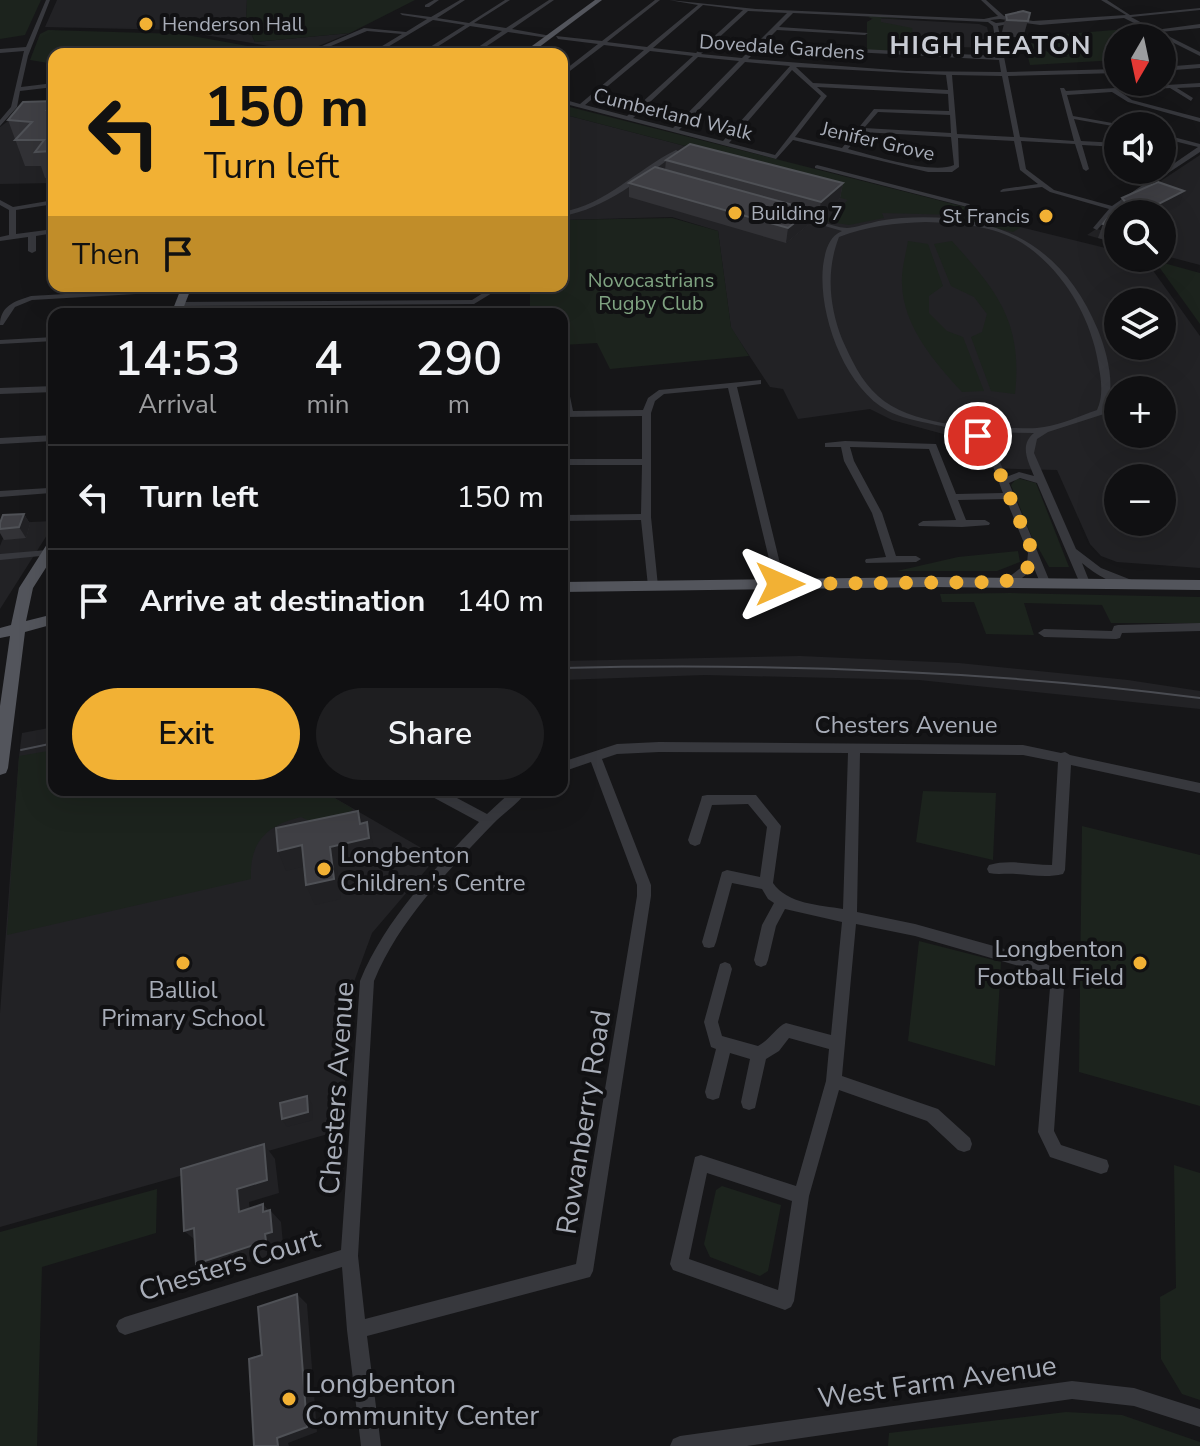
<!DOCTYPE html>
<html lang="en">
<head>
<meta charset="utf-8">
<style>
	body { margin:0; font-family:"Nunito Sans",sans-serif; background:#1e1e20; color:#f1f3f6; height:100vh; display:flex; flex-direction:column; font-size:30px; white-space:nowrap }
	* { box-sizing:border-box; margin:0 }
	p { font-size:26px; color:#9c9d9f }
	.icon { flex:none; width:44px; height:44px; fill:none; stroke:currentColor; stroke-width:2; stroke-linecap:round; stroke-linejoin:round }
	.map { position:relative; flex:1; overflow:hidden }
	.panel { position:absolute; left:48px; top:308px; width:520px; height:488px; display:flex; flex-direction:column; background:#101012; border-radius:16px; box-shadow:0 8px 32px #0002,0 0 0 2px #303032 }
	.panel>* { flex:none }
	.top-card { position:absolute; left:48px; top:48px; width:520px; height:244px; border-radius:16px; box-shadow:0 8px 32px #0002,0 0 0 2px #303032; background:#f2b134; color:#111; overflow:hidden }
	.needle { width:52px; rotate:189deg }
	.fabs { position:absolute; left:1104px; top:24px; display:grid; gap:16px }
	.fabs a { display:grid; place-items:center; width:72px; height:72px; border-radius:50%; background:#101012; box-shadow:0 8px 32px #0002,0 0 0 2px #303032; font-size:40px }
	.pin { position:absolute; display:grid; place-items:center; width:68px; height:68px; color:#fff; margin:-34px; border:4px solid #fff; border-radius:50%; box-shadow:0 2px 8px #0007 }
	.me { position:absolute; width:88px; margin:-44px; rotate:90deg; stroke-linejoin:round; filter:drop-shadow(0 0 6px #0008) }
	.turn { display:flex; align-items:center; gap:28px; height:168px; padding:0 24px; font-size:36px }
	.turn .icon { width:104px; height:104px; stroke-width:2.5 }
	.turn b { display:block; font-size:56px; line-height:68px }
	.then { display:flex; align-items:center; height:76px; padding:0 24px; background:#0003; gap:16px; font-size:30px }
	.eta { display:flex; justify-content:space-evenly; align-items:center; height:136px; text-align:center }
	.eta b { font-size:48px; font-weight:600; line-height:56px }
	.button { display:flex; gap:16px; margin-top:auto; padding:16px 24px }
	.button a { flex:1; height:92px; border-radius:48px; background:#f2b134; color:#111; font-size:32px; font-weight:600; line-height:92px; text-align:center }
	.button a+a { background:#1e1e20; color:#f1f3f6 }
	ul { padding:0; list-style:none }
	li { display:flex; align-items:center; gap:24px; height:104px; padding:0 24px; border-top:2px solid #303032 }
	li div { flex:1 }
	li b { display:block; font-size:30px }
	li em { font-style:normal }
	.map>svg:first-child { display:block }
	.built { fill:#222225; fill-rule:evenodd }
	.green { fill:#1c231d }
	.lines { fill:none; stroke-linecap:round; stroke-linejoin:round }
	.minor { fill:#37383d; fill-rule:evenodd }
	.major { fill:#53555c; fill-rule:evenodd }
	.tram { stroke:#4a4c52; stroke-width:2 }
	.wall { fill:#323236 }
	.shaded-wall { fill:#212124 }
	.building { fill:#3f3f44; stroke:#4f5156; stroke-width:2 }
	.route { stroke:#f2b134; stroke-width:14; stroke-dasharray:0 25.2 }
	.poi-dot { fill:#f2b134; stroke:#111113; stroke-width:3 }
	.labels { text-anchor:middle; stroke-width:8; stroke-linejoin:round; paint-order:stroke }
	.far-poi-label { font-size:20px; fill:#a8adb8; stroke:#111113; text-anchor:start }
	.far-street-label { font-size:20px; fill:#a8adb8; stroke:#111113 }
	.far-park-label { font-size:20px; fill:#7fa381; stroke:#111113 }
	.street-label { font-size:24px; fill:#a8adb8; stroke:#111113 }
	.poi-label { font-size:24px; fill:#a8adb8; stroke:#111113; text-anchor:start }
	.far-district-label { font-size:26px; font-weight:bold; letter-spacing:2px; fill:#c9ccd4; stroke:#111113 }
	.near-street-label { font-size:28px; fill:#a8adb8; stroke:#111113 }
	.near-poi-label { font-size:28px; fill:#a8adb8; stroke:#111113; text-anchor:start }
</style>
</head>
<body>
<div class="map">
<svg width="1200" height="1446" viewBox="0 0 1200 1446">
	<rect width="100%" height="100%" fill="#161618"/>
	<g class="built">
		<path d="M57 0H247L246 22 255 42 350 33 304 52 176 30 45 27Z"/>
		<path d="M874 18 979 24 987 27 992 48 925 46 867 22Z"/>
		<path d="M562 114 939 212 971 215 1118 251V258H1144L1200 336V568L1117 562 1101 556 1090 544 1057 470 984 468 972 450 947 435 892 420 870 409 798 419 783 389 770 387 731 328 718 231 672 217 562 220ZM1118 302H1162V346H1118ZM1118 390H1162V434H1118ZM1118 478H1162V522H1118Z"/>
		<path d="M12 118 54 119V183L0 184V127Z"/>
		<path d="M1200 155V265L1162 255V214H1118V244L1087 235 1096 229 1101 230 1117 210Z"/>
		<path d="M54 521V524L0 609V546L9 523Z"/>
		<path d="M800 656 959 663 1128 680 1200 691V709L919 680 705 675 562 680V661Z"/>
		<path d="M54 727V790H321L437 857 372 933 351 990 342 1130 0 1227V1013L19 756 22 733Z"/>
	</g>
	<g class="green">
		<path d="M0 0H41L25 35 0 39Z"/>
		<path d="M247 0H415L350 33 255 42 246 22Z"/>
		<path d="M870 16 904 19 881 18V22L912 28 913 36H923L926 53 867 50V22L873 19 868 17Z"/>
		<path d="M1126 29 1142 38H1118V60L1030 65 1023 38 1057 57H1068L1042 36Z"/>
		<path d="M48 30 181 34 292 54H54V64L30 60 40 34Z"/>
		<path d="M562 105 977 210 972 215 1021 227 1013 232 958 219V215L882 213 884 218 849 225 825 221 848 200 686 154 693 148 562 114Z"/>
		<path d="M672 218 718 231 731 327 749 356 610 369 597 343 562 345V314H530V286H562V220Z"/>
		<path d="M908 241 928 244 943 286 929 296V313L947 331 963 337 984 391 962 392C935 363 903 326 902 284 901 270 906 254 908 241Z"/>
		<path d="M952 241C997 291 1023 322 1015 394L991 391 971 337 982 332 987 314 974 297 951 286 934 244Z"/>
		<path d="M1160 262 1200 273V324L1157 264Z"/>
		<path d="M1017 478 1036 483 1069 567H1049L1031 535 1011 485Z"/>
		<path d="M1018 551 1020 562 997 571H897L958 557Z"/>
		<path d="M1010 593 1200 597V623H1111L1102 605 1024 603 1034 635 986 634 974 602H942L940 594Z"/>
		<path d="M54 750V790H321L353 809 331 831 301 817C267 825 249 842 251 879L7 935 19 756Z"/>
		<path d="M923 791 996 793 993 860 916 842Z"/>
		<path d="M1082 826 1200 855V1106L1079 1072Z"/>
		<path d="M919 941 1001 962 995 1066 908 1041Z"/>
		<path d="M1174 1165 1200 1173V1400L1182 1394 1161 1359 1160 1297 1176 1288Z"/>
		<path d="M722 1186 781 1205 768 1271 760 1276 710 1257 704 1244 716 1190Z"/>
		<path d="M157 1189 156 1233 42 1267 37 1446H0V1232Z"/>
		<path d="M1066 1412 1122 1415 1200 1442V1446H888L889 1433Z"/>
	</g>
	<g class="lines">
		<g class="minor">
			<path d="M46 0H50L28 56 21 87 54 83V87L20 91 17 107 0 126V120L11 107 24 51 0 53V49L26 47Z"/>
			<path d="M434 0H439L429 7H425V5Z"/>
			<path d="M460 0H465L437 18 469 23 505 0H510L474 23 506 28 549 0H554L512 29 551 36 548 38 508 32 475 54H468L502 31 470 26 426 54H419L465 25 433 20 376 54H369L402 34 367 31 331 46 366 54H355L322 46 364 28 406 32 427 19 402 15 400 13 431 17Z"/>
			<path d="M655 0H660L607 42 647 47 698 5 669 0 756 9 984 19 998 16 981 0H986L1004 16 1033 21 1126 15 1101 0H1107L1130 15 1200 8V10L1131 17 1155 30 1200 24V28L1160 32 1200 52V56L1124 18 1040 25 1018 22 998 26 1007 72 1118 69V73L1008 76 1020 137 1074 141 1060 88H1064L1066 91 1200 83V87L1177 88 1193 98 1191 101 1170 88 1119 91 1132 100 1200 118V122L1128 102 1112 92 1067 95 1073 116 1129 126 1118 127 1074 119 1081 141 1118 143V147L1082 145 1089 169 1086 171 1083 169 1075 144 1021 141 1026 169 1054 190 1112 206 1198 147 1162 138V134L1200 144V152L1118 206 1097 230 1093 228 1109 209 1050 192 1042 187 1001 192 1000 191 1003 189 1038 184 1020 170 1014 141 958 138 959 167 952 172H928L793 140 776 159 562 103V99L580 104 644 50 604 45 562 77V72L598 44 558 39 556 36 602 41ZM703 5 743 10 696 53 653 48ZM748 11 787 13 742 58 701 54ZM793 13 988 22 993 26 998 56 763 44 777 30 865 35 868 33 779 27ZM1000 19 1014 21 996 23 990 20ZM760 47 999 60 1001 72 907 71 748 59ZM650 51 693 56 627 116 585 105ZM698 57 739 61 673 128 633 118ZM745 62 790 66 723 141 679 130ZM796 67 946 75 948 90 813 83ZM792 70 821 96 775 155 729 143ZM952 75 1002 76 1014 137 957 134ZM817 87 948 94 949 111 874 109 842 148 795 137 827 96ZM878 112 950 115 951 133 864 128ZM862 132 951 137 954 165C933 175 872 155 848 149Z"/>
			<path d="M1200 64V68L1162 71V67Z"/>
			<path d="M676 150 678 151V153C642 177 606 209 562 216V212C606 205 637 169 676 150Z"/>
			<path d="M817 165 969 204 970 205 967 207 815 168V166Z"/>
			<path d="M0 200 13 207 54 200V204L16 210V234L54 229V233L36 236V251L32 253 28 251V237L0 241V237L9 235V210L0 205Z"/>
			<path d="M794 215C811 215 829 227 847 228 854 228 864 224 871 223 881 220 891 219 901 218 994 212 1061 241 1098 330 1108 355 1117 390 1104 414L1048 432 1037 439 1034 453 1076 549 1101 568 1134 581 1135 584 1134 587C1116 587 1095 574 1082 563L1090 583 1085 587 1081 586 1037 483 1020 478 1009 483 1050 582 1049 585H1041L1034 568 1016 583 998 585 997 582 998 579 1009 577 1027 563 1028 553 1006 499 958 500 966 520H985L990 523 989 525 962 527 919 526 918 524 923 521 956 520 929 449 850 447 854 461 882 513 896 556H916L921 559 916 562 866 563 865 561 866 559 886 557 872 513 844 461 841 447H825V443L845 441 936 444 956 494 1003 493C996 475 990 452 975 439 960 425 912 424 888 411 844 387 818 314 823 266 825 252 828 237 842 231L794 217ZM926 222C956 223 988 225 1015 239 1059 263 1090 314 1098 362 1101 379 1104 394 1097 410 1080 416 1062 424 1044 427 1035 429 1023 428 1014 428 973 428 910 425 878 396 861 381 851 359 842 339 829 306 826 270 839 237 867 226 895 223 926 222ZM978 432 1034 433C1019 445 1028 461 1034 476L1019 472 1006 477 996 452Z"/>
			<path d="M494 286H527L530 288 526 290H497L474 304 179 306 175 304 179 302 472 300Z"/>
			<path d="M185 287 189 289 188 291 32 300 15 307 3 325H0C0 306 15 301 31 296Z"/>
			<path d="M54 337V341L0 344V340Z"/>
			<path d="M562 374 566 377 573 411 643 410 648 398 659 390 761 380V384L737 387 785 584 784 587 780 588 775 584 728 388 664 394 655 401 651 413V517L658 586 657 589 653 590 648 586 641 520 562 521V515L641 514 642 465H562V459H642V416L562 417V411H564Z"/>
			<path d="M54 386V392L0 394V388Z"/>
			<path d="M54 435V441L0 444V438Z"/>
			<path d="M48 488 53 491 51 493 0 497V491Z"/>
			<path d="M47 550 51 551 52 553 51 555 0 560V554Z"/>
			<path d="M1200 623V631L1122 633 1120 638 1116 639 1044 637 1038 633 1044 629 1112 631 1114 626 1118 625Z"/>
			<path d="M659 742 1023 745 1061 753 1065 752 1070 755 1200 783V793L1071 765 1065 870 1063 874C1047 878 1032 875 1016 874 1007 873 998 875 989 873L987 869 989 865C1010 859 1031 865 1052 865L1058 762 1023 755 860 753 857 912 915 924 1037 958 1056 970 1064 988 1054 1131 1061 1145 1107 1160 1109 1166 1107 1172 1101 1174 1050 1157 1038 1132 1050 988 1046 980 1033 970 915 936 856 924 842 1076 938 1109 970 1138 972 1144 970 1150 964 1152 958 1150 927 1121 839 1090 809 1196 794 1301 791 1307 785 1310 673 1270 670 1264 695 1157 701 1155 796 1186 826 1081 829 1049 789 1038 779 1051 766 1059 755 1108 749 1110 743 1108 741 1102 750 1059 730 1053 719 1098 713 1100 707 1098 705 1092 716 1049 711 1047 704 1022 720 964 725 962 730 964 732 969 718 1022 722 1036 758 1046C771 1039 776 1027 786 1023L831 1035 842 922 785 909 776 926 768 960 766 965 761 967 756 965 754 960 762 925 774 903 768 899 762 889 732 883 716 942 714 947 709 948 704 947 702 942 722 872 727 870 760 877 767 827 748 804 712 805 700 844 695 846 690 844 688 840 701 800 702 796 707 795H756L781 826 773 883C787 904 820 905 843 909L848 753 659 752 617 754 602 759 651 885V896L593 1271 590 1277 367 1336 381 1446H361L347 1330 342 1267 125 1335 119 1332 116 1326 119 1320 125 1317 341 1250 360 981C386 918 433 871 479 822L427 794 425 790H442L487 814 513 790H528C519 803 504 813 493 824 448 871 399 920 374 981L358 1256 365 1319 576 1264 637 896V885L591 762 562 772V762L617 744ZM707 1173 792 1201 778 1290 689 1259Z"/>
			<path d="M1072 1381 1134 1388 1200 1409V1427L1134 1406 1072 1399 747 1446H670L673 1439 680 1436Z"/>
		</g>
		<g class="major">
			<path d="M595 0H602L530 54H521Z"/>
			<path d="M182 286H192L181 314H171Z"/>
			<path d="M54 540V555L33 588 26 621 54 614V624L25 632 8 768 6 773 0 775V706L10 636 0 638V628L11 625 19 588 49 541Z"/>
			<path d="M932 577 1200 580V590L932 587 562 592V582Z"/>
		</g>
		<g class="tram">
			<path d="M562 668C776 663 987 670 1200 698"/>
			<path d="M21 750 54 743"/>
		</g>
	</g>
	<g class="wall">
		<path d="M1030 13 1023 38 1003 36 1002 32 1006 15Z"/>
		<path d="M54 101V177L45 178 41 166H25L8 120Z"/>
		<path d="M666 160 843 183 840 198 818 216 810 214 808 225 786 243 629 197V183L665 170Z"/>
		<path d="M1122 198 1179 205 1118 214V243L1098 238 1103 224 1119 208Z"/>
		<path d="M24 514 30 524 26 538 4 540 0 533V523Z"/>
	</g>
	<g class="shaded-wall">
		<path d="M843 183 840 198 818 216 821 202Z"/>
		<path d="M1184 191 1179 205 1161 214H1139Z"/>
		<path d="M811 210 808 225 786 243 788 228Z"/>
		<path d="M24 514 30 524 26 538 19 527Z"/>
		<path d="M358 811 365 831 367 822 373 843 375 858 337 867 341 899 315 905 306 885 330 847 360 824Z"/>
		<path d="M302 845 310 865 286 871 278 851Z"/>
		<path d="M307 1096 312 1104 313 1120 287 1127 282 1119Z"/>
		<path d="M264 1144 275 1159 279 1193 249 1202 251 1224 239 1212 237 1189Z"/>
		<path d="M263 1204 270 1212V1210L281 1222 283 1244 277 1246 278 1253 210 1275 196 1264 263 1212Z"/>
		<path d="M194 1228 199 1243 184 1231Z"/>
		<path d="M297 1294 307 1304 317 1432 288 1443 289 1446H278L277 1438Z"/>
	</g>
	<g class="building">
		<path d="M1023 11 1030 13 1028 21 1007 20 1006 15Z"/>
		<path d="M54 101 47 110H54V147L51 151 35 152 44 140H15L32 122 8 120 23 102Z"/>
		<path d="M690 144 843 183 821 202 666 160Z"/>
		<path d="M655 167 811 210 788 228 629 183Z"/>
		<path d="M1158 182 1184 191 1139 214H1118V228L1103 224 1114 210 1127 204 1122 198Z"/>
		<path d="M24 514 19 527 0 529V523L3 515Z"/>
		<path d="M358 811 360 824 367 822 369 838 330 847 334 879 306 885 302 845 278 851 276 828Z"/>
		<path d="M307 1096 308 1112 282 1119 280 1103Z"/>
		<path d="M264 1144 267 1180 237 1189 239 1212 263 1204V1212L270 1210 272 1232 265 1234 266 1241 196 1264 194 1228 184 1231 181 1169Z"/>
		<path d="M297 1294 307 1427 277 1438 278 1446H254L249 1359 262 1355 258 1307Z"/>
	</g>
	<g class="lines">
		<path class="route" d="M780 584 999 582 1012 580 1032 564V550L991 452 978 436"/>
	</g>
	<g class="poi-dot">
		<circle cx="146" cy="24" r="8"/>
		<circle cx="735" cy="213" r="8"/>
		<circle cx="1046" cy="216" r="8"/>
		<circle cx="324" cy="869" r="8"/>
		<circle cx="183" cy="963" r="8"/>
		<circle cx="1140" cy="963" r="8"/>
		<circle cx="289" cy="1399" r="8"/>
	</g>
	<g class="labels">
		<g class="far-poi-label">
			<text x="162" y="31">Henderson Hall</text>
			<text x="751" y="220">Building 7</text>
			<text x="1030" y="223" text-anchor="end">St Francis</text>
		</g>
		<g class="far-street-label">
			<text transform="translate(782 47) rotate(4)" y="7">Dovedale Gardens</text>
			<text transform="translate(673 114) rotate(14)" y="7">Cumberland Walk</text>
			<text transform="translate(878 141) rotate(13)" y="7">Jenifer Grove</text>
		</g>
		<g class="far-park-label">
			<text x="651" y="287">Novocastrians<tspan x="651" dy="23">Rugby Club</tspan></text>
		</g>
		<g class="street-label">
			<text x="906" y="733">Chesters Avenue</text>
		</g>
		<g class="poi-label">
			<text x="340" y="863">Longbenton<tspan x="340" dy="28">Children's Centre</tspan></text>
			<text x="1124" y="957" text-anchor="end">Longbenton<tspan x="1124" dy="28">Football Field</tspan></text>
			<text x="183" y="998" text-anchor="middle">Balliol<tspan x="183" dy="28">Primary School</tspan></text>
		</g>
		<g class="far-district-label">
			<text x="991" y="54">HIGH HEATON</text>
		</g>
		<g class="near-street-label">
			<text transform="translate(336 1088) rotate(-86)" y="10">Chesters Avenue</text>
			<text transform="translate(583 1122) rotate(-81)" y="10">Rowanberry Road</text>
			<text transform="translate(229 1264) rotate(-17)" y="10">Chesters Court</text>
			<text transform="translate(937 1381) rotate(-8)" y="10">West Farm Avenue</text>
		</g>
		<g class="near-poi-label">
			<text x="305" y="1393">Longbenton<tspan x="305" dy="32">Community Center</tspan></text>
		</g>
	</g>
</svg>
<div class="fabs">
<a><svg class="needle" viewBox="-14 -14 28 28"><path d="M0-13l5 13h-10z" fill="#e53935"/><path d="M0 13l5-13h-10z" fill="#9c9d9f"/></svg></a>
<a><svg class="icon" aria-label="sound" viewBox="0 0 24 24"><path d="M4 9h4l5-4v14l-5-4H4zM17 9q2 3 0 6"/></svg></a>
<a><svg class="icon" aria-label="search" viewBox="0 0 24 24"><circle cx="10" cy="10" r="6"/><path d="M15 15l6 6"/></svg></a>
<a><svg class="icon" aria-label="layers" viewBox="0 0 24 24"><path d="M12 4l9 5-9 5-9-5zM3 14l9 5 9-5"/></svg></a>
<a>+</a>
<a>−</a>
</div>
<div class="pin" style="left:978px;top:436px;background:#d93025"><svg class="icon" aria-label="arrive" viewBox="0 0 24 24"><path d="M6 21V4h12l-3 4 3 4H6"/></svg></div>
<svg class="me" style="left:780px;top:584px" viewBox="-20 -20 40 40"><path d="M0-17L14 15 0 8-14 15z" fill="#f2b134" stroke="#fff" stroke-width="4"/></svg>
<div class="top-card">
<div class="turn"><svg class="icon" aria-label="left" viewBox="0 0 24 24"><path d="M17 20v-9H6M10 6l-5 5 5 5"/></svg><div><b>150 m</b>Turn left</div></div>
<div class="then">Then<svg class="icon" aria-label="arrive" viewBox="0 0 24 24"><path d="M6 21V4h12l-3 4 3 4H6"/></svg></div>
</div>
<section class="panel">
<div class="eta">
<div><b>14:53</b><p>Arrival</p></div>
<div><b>4</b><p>min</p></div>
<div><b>290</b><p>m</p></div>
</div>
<ul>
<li><svg class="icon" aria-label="left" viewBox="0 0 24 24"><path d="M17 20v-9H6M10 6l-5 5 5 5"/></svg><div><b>Turn left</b></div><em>150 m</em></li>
<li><svg class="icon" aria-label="arrive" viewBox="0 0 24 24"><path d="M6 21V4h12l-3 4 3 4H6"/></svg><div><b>Arrive at destination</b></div><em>140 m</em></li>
</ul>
<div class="button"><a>Exit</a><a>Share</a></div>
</section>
</div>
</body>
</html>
